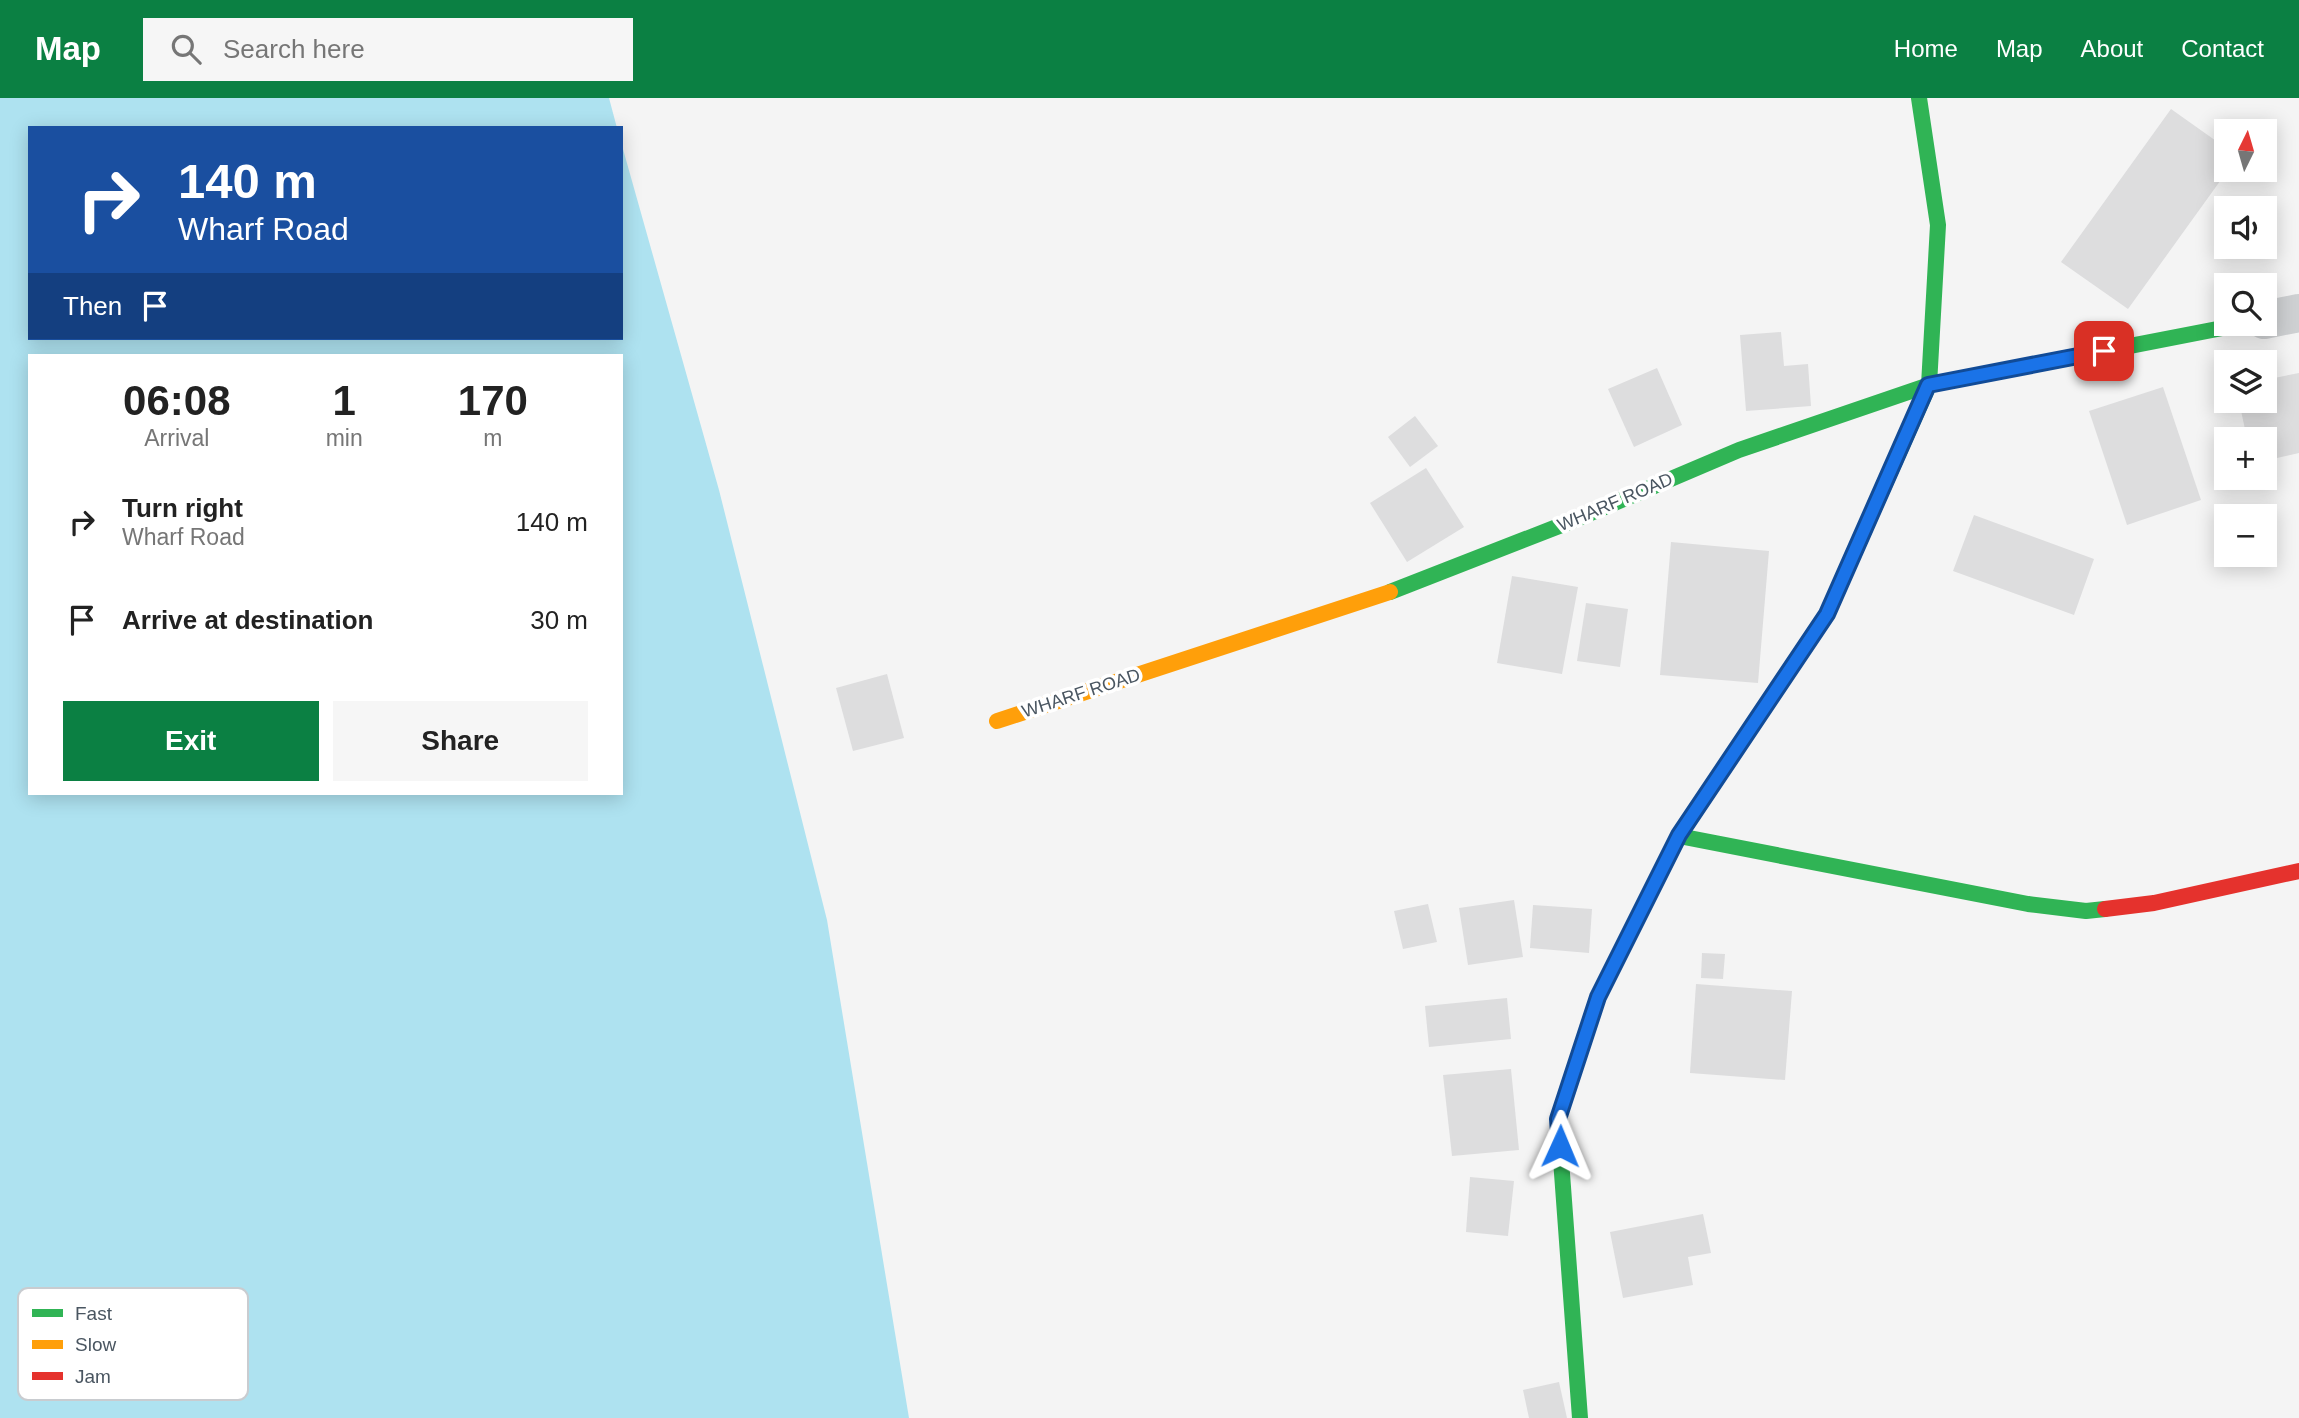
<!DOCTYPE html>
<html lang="en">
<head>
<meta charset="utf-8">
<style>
	body { margin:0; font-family:Helvetica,sans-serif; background:#f6f6f6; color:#222; height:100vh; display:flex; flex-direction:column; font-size:26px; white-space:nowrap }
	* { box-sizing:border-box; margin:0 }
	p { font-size:23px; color:#767676 }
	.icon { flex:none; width:38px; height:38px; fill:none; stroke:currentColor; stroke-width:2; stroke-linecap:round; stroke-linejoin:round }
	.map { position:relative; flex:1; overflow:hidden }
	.drawer { position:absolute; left:28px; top:256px; width:595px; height:441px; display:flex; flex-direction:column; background:#fff; border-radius:0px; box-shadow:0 4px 18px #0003 }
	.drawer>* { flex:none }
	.guide { position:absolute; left:28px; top:28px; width:595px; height:214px; border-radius:0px; box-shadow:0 4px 18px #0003; background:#1a4fa0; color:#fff; overflow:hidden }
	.needle { width:46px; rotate:5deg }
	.tools { position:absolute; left:2214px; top:21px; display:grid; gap:14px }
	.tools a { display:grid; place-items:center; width:63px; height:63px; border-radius:0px; background:#fff; box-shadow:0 4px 18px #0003; font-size:35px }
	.pin { position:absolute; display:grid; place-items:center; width:60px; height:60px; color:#fff; margin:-30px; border-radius:14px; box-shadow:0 4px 10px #0006 }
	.me { position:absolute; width:77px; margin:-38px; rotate:1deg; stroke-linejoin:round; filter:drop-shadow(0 0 5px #0008) }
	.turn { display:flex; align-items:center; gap:24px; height:147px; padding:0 35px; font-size:32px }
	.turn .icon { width:91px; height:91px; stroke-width:2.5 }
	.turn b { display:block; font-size:49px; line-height:60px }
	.then { display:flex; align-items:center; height:66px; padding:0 35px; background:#0003; gap:14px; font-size:26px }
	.eta { display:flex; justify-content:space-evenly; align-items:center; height:119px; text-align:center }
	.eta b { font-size:42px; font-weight:600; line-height:49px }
	.button { display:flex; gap:14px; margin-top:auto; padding:14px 35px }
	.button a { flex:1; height:80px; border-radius:0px; background:#0b8043; color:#fff; font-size:28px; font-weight:600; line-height:80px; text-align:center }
	.button a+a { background:#f6f6f6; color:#222 }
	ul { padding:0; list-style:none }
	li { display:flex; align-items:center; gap:21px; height:98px; padding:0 35px }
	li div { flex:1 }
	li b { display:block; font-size:26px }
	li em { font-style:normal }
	header { display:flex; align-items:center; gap:42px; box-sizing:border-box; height:98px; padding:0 35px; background:#0b8043; color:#fff }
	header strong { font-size:33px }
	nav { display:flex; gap:38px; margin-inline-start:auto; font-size:24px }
	.search { width:490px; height:63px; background:#f6f6f6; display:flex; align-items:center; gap:18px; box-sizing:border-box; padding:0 24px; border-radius:0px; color:#767676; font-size:26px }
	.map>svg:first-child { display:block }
	.water { fill:#aee2f0; fill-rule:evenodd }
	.building { fill:#ddddde }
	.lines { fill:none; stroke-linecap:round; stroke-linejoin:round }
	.street { stroke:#ced0d2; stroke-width:38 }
	.fast { stroke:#30b455; stroke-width:16 }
	.slow { stroke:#ff9f0a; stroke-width:16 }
	.jam { stroke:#e5322d; stroke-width:16 }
	.route-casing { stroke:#114b97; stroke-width:18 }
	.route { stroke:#1a73e8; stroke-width:12 }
	.labels { text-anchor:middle; stroke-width:7; stroke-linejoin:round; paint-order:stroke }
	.street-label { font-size:18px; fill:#4a5661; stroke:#fff }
	.key { fill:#fff; stroke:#c9ccd0; stroke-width:2 }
	.key-label { font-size:19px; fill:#4a5661 }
</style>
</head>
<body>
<header>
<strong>Map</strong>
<div class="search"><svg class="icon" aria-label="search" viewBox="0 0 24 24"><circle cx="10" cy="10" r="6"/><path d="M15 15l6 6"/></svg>Search here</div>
<nav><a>Home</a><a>Map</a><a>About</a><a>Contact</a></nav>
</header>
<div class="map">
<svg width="2299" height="1320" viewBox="0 0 2299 1320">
	<rect width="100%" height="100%" fill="#f4f4f4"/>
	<path class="water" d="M0 0H609L617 30H30V240H621V44L719 392 827 822 909 1320H0ZM621 257V695H30V257Z"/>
	<g class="building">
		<path d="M2171 11 2226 50V72H2228L2128 211 2061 164Z"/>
		<path d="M1781 234 1784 268 1808 266 1811 308 1746 313 1740 237Z"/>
		<path d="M1657 270 1682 327 1634 349 1608 291Z"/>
		<path d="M2299 275V355L2264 363V341H2247L2239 303H2264V282Z"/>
		<path d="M2163 289 2201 402 2127 427 2089 313Z"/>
		<path d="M1415 318 1438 348 1410 369 1388 339Z"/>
		<path d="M1426 370 1464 429 1407 464 1370 405Z"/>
		<path d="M1974 417 2094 461 2074 517 1953 473Z"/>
		<path d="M1671 444 1769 453 1758 585 1660 577Z"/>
		<path d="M1512 478 1578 489 1562 576 1497 565Z"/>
		<path d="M1586 505 1628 511 1620 569 1577 563Z"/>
		<path d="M887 576 904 640 853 653 836 590Z"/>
		<path d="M1514 802 1523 859 1468 867 1459 810Z"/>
		<path d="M1428 806 1437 844 1403 851 1394 813Z"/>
		<path d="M1533 807 1592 811 1589 855 1530 850Z"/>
		<path d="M1702 855 1725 856 1723 881 1701 880Z"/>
		<path d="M1696 886 1792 893 1785 982 1690 975Z"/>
		<path d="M1507 900 1511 941 1429 949 1425 908Z"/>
		<path d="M1511 971 1519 1052 1452 1058 1443 977Z"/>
		<path d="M1470 1079 1514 1083 1508 1138 1466 1134Z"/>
		<path d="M1703 1116 1711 1155 1688 1159 1693 1187 1623 1200 1610 1134Z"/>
		<path d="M1559 1284 1567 1320H1529L1523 1292Z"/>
	</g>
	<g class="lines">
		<path class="street" d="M2264 222 2299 215"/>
		<g class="fast">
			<path d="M1390 494 1572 423 1739 352 1929 287 2243 226"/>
			<path d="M1812 538 1827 516 1929 287 1938 127 1919 0"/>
			<path d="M1679 738 2028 806 2086 813 2105 811"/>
			<path d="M1580 1320 1558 1021 1598 899 1679 738 1694 715"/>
		</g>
		<path class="slow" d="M997 623 1390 494"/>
		<g class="jam">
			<path d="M1694 715 1812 538"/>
			<path d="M2105 811 2154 805 2299 773"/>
		</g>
	</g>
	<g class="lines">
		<defs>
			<path id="route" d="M1560 1048 1558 1021 1598 899 1679 737 1827 516 1928 287 2104 253"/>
		</defs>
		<use href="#route" class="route-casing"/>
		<use href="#route" class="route"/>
	</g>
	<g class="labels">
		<g class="street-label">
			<text transform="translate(1615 404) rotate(-23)" y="6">WHARF ROAD</text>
			<text transform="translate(1081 595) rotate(-18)" y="6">WHARF ROAD</text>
		</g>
	</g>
	<rect x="18" y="1190" width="230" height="112" rx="10" class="key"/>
	<rect x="32" y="1211" width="31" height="8" fill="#30b455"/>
	<rect x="32" y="1242" width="31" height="9" fill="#ff9f0a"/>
	<rect x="32" y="1274" width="31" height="8" fill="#e5322d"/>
	<g class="key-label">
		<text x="75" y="1222">Fast</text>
		<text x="75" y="1253">Slow</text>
		<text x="75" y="1285">Jam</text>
	</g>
</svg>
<div class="tools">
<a><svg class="needle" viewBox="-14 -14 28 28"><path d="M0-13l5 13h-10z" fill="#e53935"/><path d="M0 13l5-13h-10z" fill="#767676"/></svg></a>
<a><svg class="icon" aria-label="sound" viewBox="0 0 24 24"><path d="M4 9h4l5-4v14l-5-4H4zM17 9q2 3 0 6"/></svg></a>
<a><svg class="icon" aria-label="search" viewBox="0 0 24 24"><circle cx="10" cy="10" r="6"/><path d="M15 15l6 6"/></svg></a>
<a><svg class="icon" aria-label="layers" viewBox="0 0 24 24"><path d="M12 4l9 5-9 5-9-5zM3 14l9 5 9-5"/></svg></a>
<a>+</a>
<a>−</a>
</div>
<div class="pin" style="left:2104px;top:253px;background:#d93025"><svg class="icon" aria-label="arrive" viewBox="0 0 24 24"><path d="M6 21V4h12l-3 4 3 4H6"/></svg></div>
<svg class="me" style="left:1560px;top:1048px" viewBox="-20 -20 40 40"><path d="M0-17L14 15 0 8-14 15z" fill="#1a73e8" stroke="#fff" stroke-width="4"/></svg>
<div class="guide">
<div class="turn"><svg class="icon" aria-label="right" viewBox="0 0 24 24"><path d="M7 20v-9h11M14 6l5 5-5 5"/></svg><div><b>140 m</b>Wharf Road</div></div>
<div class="then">Then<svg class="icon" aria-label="arrive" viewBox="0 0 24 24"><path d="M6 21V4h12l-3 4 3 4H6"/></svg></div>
</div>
<section class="drawer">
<div class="eta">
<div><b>06:08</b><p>Arrival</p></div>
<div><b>1</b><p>min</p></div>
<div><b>170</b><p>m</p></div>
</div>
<ul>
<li><svg class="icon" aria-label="right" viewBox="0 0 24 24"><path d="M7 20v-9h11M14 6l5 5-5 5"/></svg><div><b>Turn right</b><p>Wharf Road</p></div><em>140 m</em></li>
<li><svg class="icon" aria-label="arrive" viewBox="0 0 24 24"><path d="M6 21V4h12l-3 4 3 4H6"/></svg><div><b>Arrive at destination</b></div><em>30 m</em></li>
</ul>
<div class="button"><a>Exit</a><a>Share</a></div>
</section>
</div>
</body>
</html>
